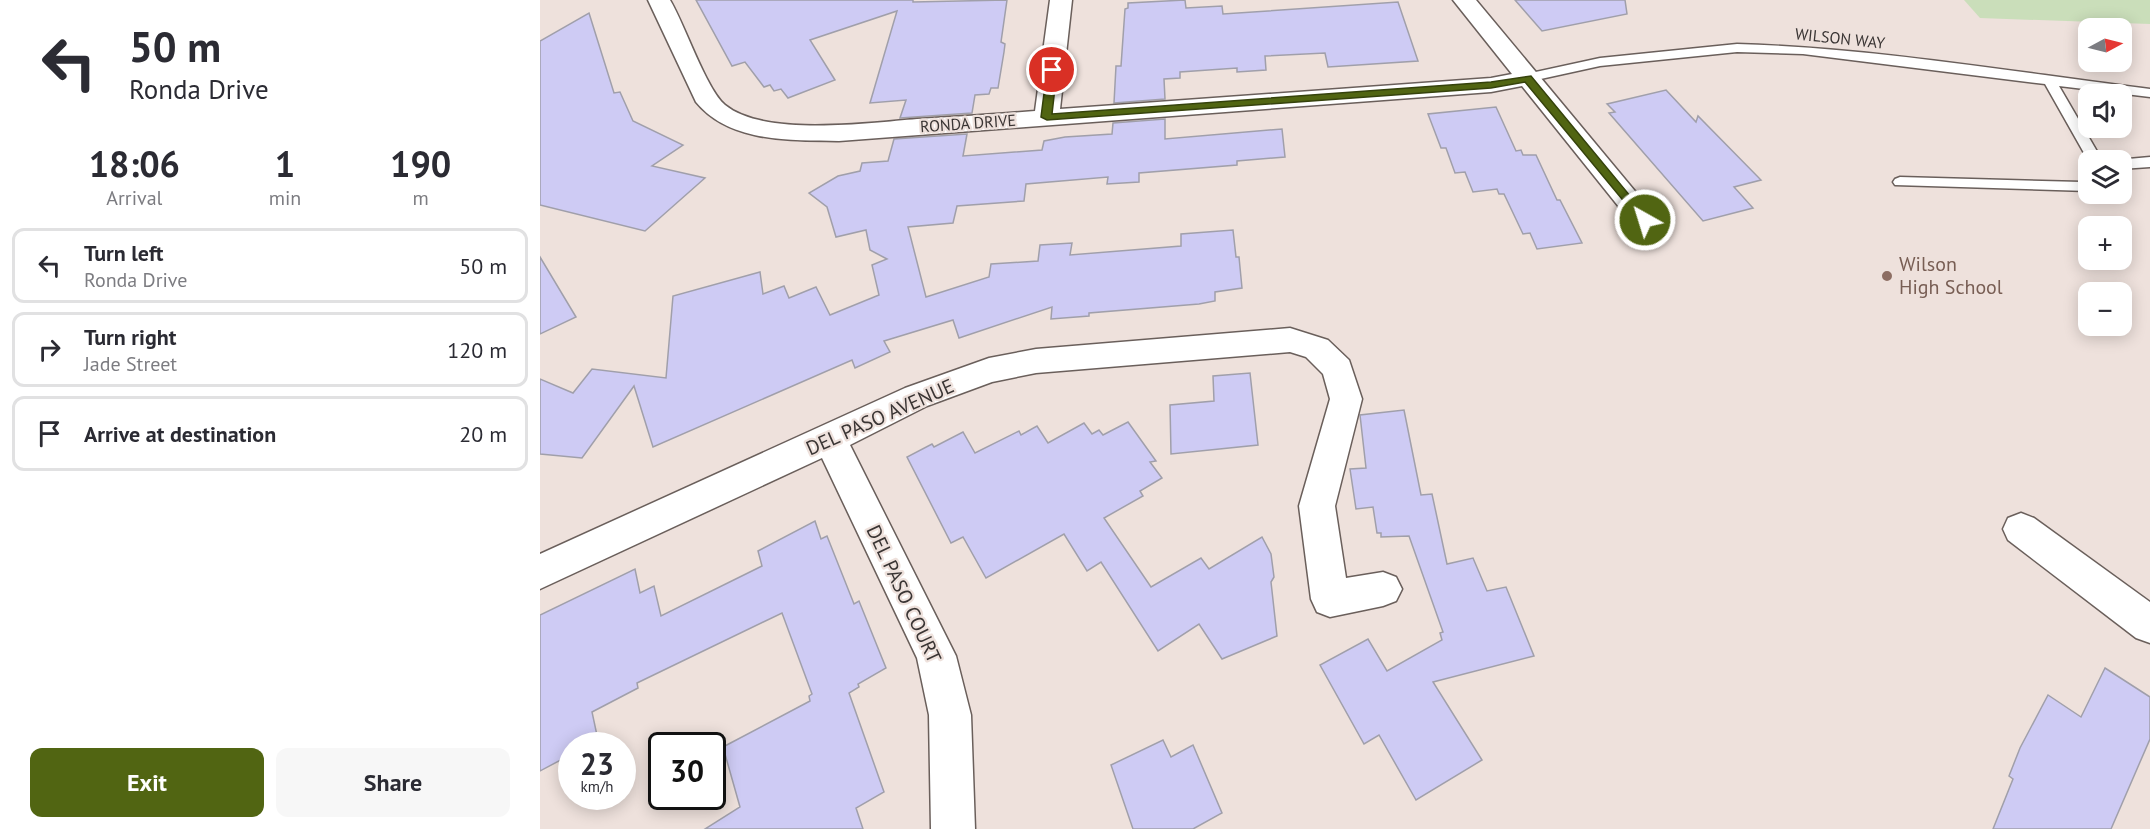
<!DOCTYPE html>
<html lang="en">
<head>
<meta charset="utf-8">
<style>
	body { margin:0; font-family:"PT Sans",sans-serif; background:#f7f7f7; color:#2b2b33; height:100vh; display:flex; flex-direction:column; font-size:22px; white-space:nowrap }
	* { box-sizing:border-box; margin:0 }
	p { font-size:20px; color:#7c7c81 }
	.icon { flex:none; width:33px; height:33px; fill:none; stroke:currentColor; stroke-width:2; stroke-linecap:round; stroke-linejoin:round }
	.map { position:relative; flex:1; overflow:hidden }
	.panel { display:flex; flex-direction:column; background:#fff; width:540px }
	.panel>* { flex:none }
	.hud { background:#fff; color:#2b2b33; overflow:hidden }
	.needle { width:39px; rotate:83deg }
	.fabs { position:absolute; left:1538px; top:18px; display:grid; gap:12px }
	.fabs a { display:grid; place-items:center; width:54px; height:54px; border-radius:12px; background:#fff; box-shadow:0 3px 15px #0003; font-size:30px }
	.speed { position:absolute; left:18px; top:732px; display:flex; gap:12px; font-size:30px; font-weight:700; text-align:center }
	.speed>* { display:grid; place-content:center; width:78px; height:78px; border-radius:50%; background:#fff; box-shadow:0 3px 15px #0003; line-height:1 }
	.speed small { font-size:15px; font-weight:400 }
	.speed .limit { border:3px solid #111; border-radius:9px; background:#fff; color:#111 }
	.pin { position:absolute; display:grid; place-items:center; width:51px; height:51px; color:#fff; margin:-26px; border:3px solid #fff; border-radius:50%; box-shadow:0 2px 6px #0007 }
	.me { position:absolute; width:66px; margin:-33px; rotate:321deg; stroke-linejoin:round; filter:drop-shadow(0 0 4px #0008) }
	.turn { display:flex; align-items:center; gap:21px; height:126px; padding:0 30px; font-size:27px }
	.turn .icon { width:78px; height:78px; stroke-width:2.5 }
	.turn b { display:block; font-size:42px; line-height:51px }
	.eta { display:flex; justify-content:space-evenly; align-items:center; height:102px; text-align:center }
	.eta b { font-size:36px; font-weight:700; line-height:42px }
	.button { display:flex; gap:12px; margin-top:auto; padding:12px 30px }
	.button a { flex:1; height:69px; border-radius:12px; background:#516512; color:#fff; font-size:24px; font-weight:700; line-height:69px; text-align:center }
	.button a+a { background:#f7f7f7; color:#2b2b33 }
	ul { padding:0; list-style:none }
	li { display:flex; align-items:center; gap:18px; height:75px; margin:0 12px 9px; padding:0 18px; border:3px solid #e1e1e2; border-radius:12px }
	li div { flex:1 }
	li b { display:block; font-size:22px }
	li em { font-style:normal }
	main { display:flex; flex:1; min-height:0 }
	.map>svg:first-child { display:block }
	.green { fill:#cadeba }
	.building { fill:#cecbf4; stroke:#a09faa; stroke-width:1.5 }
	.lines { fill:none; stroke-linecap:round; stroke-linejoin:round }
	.service-casing { stroke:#6a5f5b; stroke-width:3 }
	.minor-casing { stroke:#6a5f5b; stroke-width:3 }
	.service { fill:#fff; fill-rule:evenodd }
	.minor { fill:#fff; fill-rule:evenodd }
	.route { fill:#516512; stroke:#35420c; stroke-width:1.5 }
	.education-dot { fill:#8d6e63; stroke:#eee1dc; stroke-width:2 }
	.labels { text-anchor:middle; stroke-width:4.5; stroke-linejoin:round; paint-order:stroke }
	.far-street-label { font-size:16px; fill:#3a3534; stroke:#eee1dc }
	.education-label { font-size:20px; fill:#785e54; stroke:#eee1dc; text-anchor:start }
	.street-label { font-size:20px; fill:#3a3534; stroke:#eee1dc }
</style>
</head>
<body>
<main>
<section class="panel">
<div class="hud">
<div class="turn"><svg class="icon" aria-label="left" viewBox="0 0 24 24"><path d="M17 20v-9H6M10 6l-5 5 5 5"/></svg><div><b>50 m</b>Ronda Drive</div></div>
</div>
<div class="eta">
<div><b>18:06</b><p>Arrival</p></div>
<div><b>1</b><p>min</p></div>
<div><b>190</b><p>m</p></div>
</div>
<ul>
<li><svg class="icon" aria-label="left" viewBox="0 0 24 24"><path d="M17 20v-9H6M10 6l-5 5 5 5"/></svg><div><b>Turn left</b><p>Ronda Drive</p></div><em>50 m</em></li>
<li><svg class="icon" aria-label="right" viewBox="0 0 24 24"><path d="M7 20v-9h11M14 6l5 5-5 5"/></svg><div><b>Turn right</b><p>Jade Street</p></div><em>120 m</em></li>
<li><svg class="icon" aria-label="arrive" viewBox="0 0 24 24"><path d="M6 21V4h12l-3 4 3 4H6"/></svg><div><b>Arrive at destination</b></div><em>20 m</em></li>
</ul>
<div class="button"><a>Exit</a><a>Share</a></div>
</section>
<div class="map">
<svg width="1610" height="829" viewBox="0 0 1610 829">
	<rect width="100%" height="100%" fill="#eee1dc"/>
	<path class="green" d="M1424 0H1610V24L1440 18Z"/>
	<g class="building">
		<path d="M156 0H373V2L467 0 461 42 465 44 464 52 458 88H451L449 94 435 95 432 113 360 118 366 100 330 103 357 11 270 40 295 80 248 98 241 89 234 91 230 85 224 87 205 62 192 66Z"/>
		<path d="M645 0 646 8 682 6 683 14 858 2 878 61 788 67 785 53 725 56 726 70 697 72V68L640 72V78L624 79 625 99 574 103 576 66H581L585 9 588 8V3Z"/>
		<path d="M975 0H1085L1087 14 1002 31Z"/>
		<path d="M49 13 74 93 80 92 93 121 143 145 112 166 165 178 105 231 0 205V41Z"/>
		<path d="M1126 90 1156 122 1158 116 1221 180 1194 187 1213 208 1163 221 1069 113 1075 112 1067 104Z"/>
		<path d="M956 107 976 151 981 150 983 155H996L1017 200H1020L1042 243 997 249 990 233 983 234 964 194H959L957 189 933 192 925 172 915 173 906 148H901L888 114Z"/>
		<path d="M625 119V139L742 129 745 157 697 161V165L599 173V182L567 184 568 177 486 184 484 201 417 206 413 223 368 227 386 297 449 277 451 264 498 261 500 245 532 243 530 255 641 246V234L693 230 696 257H699L702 288 675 292V301L659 304 549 313V316L511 319 512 307 419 338 413 320 344 341 350 352 315 368 312 360 113 447 94 386 42 458 0 454V379L33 393 52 369 126 378 133 296 220 272 223 294 244 286 249 298 276 287 290 315 339 295 332 265 347 259 330 250 326 230 296 237 287 207 269 193 298 176 320 171 322 163 348 161 354 139 427 134 423 156 502 150 504 141 525 137 572 134 573 123Z"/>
		<path d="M0 257 36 317 0 334Z"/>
		<path d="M710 373 718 445 631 454 630 405 674 401 673 376Z"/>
		<path d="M864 410 881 495 892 494 907 564 933 558 947 591 966 587 994 656 893 682 942 760 876 800 839 735 824 744 780 665 828 639 847 671 902 640 900 633 903 632 869 536 841 537V533H837L833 507 816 509 810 469 826 468 820 415Z"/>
		<path d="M588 422 616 461 610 462 622 478 600 491 603 496 564 518 611 587 661 558 669 569 722 537 731 554 734 577 731 582 737 636 682 659 659 624 618 651 561 562 547 571 524 534 446 578 423 537 411 543 367 457 392 444 394 447 423 432 435 453 479 431 481 435 497 426 508 443 544 423 552 434 559 430 563 435Z"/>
		<path d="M275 521 281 539 287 536 314 604 319 601 346 668 318 684 319 687 309 693 344 792 316 808 323 829H165L200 807 183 747 270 701 269 696 272 694 242 613 97 683 98 688 52 712 58 740 48 746H32V754L0 771V615L95 569 100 593 114 586 121 616 222 566 218 551Z"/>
		<path d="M1565 668 1610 697V739L1571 829H1453L1473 779 1469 776 1480 748 1508 695 1541 717Z"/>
		<path d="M623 740 631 757 653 745 682 813 653 829H593L571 765Z"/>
	</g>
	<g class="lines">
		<defs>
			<g id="service">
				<path d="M1197 44C1335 48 1473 72 1610 89V97L1519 86 1562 160H1548L1505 84 1263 54 1197 52 1060 66 987 82 981 78 982 75 1060 58Z"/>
				<path d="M1610 157V167L1581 169V160H1577Z"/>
				<path d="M1360 177 1542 182 1548 179V191L1355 185 1353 182 1355 179Z"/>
			</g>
			<g id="minor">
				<path d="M108 0H130C145 25 166 89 185 105 224 137 328 123 377 119 416 117 456 114 495 111L510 0H532L520 109 951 78 972 74 913 0H936L1119 220 1115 227 1105 229 1095 227 982 86 951 92 299 141C250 140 190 143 156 102Z"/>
				<path d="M750 328 788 340 809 360 822 399 795 506 806 578 843 572 856 577 862 589 856 601 843 606 790 617 777 612 771 599 759 506 790 399 783 374 766 357 750 352 496 373 452 382 387 406 310 445 416 656 431 715 435 829H391L389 715 377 658 282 458 0 589V554L365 388 449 358 496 349Z"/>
				<path d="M1481 513 1494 518 1610 602V643L1596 638 1468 540 1463 529 1468 518Z"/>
			</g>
		</defs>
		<use href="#service" class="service-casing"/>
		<use href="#minor" class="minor-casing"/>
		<use href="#service" class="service"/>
		<use href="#minor" class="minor"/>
	</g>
	<path class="route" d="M512 67 517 70 512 114 951 82 991 76 1110 220 1109 222H1101L985 82 951 88 507 120 501 117 507 70Z"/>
	<circle class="education-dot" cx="1347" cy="276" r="6"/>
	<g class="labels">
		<g class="far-street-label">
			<text transform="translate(1300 38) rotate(6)" y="6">WILSON WAY</text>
			<text transform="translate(428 123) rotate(-4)" y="6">RONDA DRIVE</text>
		</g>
		<g class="education-label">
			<text x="1359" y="271">Wilson<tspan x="1359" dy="23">High School</tspan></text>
		</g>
		<g class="street-label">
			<text transform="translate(340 417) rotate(-24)" y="7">DEL PASO AVENUE</text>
			<text transform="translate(364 594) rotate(65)" y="7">DEL PASO COURT</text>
		</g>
	</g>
</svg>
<div class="fabs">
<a><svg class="needle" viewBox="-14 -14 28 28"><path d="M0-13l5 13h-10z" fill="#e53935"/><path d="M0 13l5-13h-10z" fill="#7c7c81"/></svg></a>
<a><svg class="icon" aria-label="sound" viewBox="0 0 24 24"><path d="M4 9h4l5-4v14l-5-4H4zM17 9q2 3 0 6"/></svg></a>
<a><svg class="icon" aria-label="layers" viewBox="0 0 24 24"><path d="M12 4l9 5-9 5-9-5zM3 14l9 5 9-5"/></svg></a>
<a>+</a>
<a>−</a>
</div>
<div class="speed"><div>23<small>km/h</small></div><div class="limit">30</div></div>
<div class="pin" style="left:512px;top:70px;background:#d93025"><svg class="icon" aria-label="arrive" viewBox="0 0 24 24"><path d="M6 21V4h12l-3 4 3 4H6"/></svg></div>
<svg class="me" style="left:1105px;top:220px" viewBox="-20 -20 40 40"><circle r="17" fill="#516512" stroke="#fff" stroke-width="3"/><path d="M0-11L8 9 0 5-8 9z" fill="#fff"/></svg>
</div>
</main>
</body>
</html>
